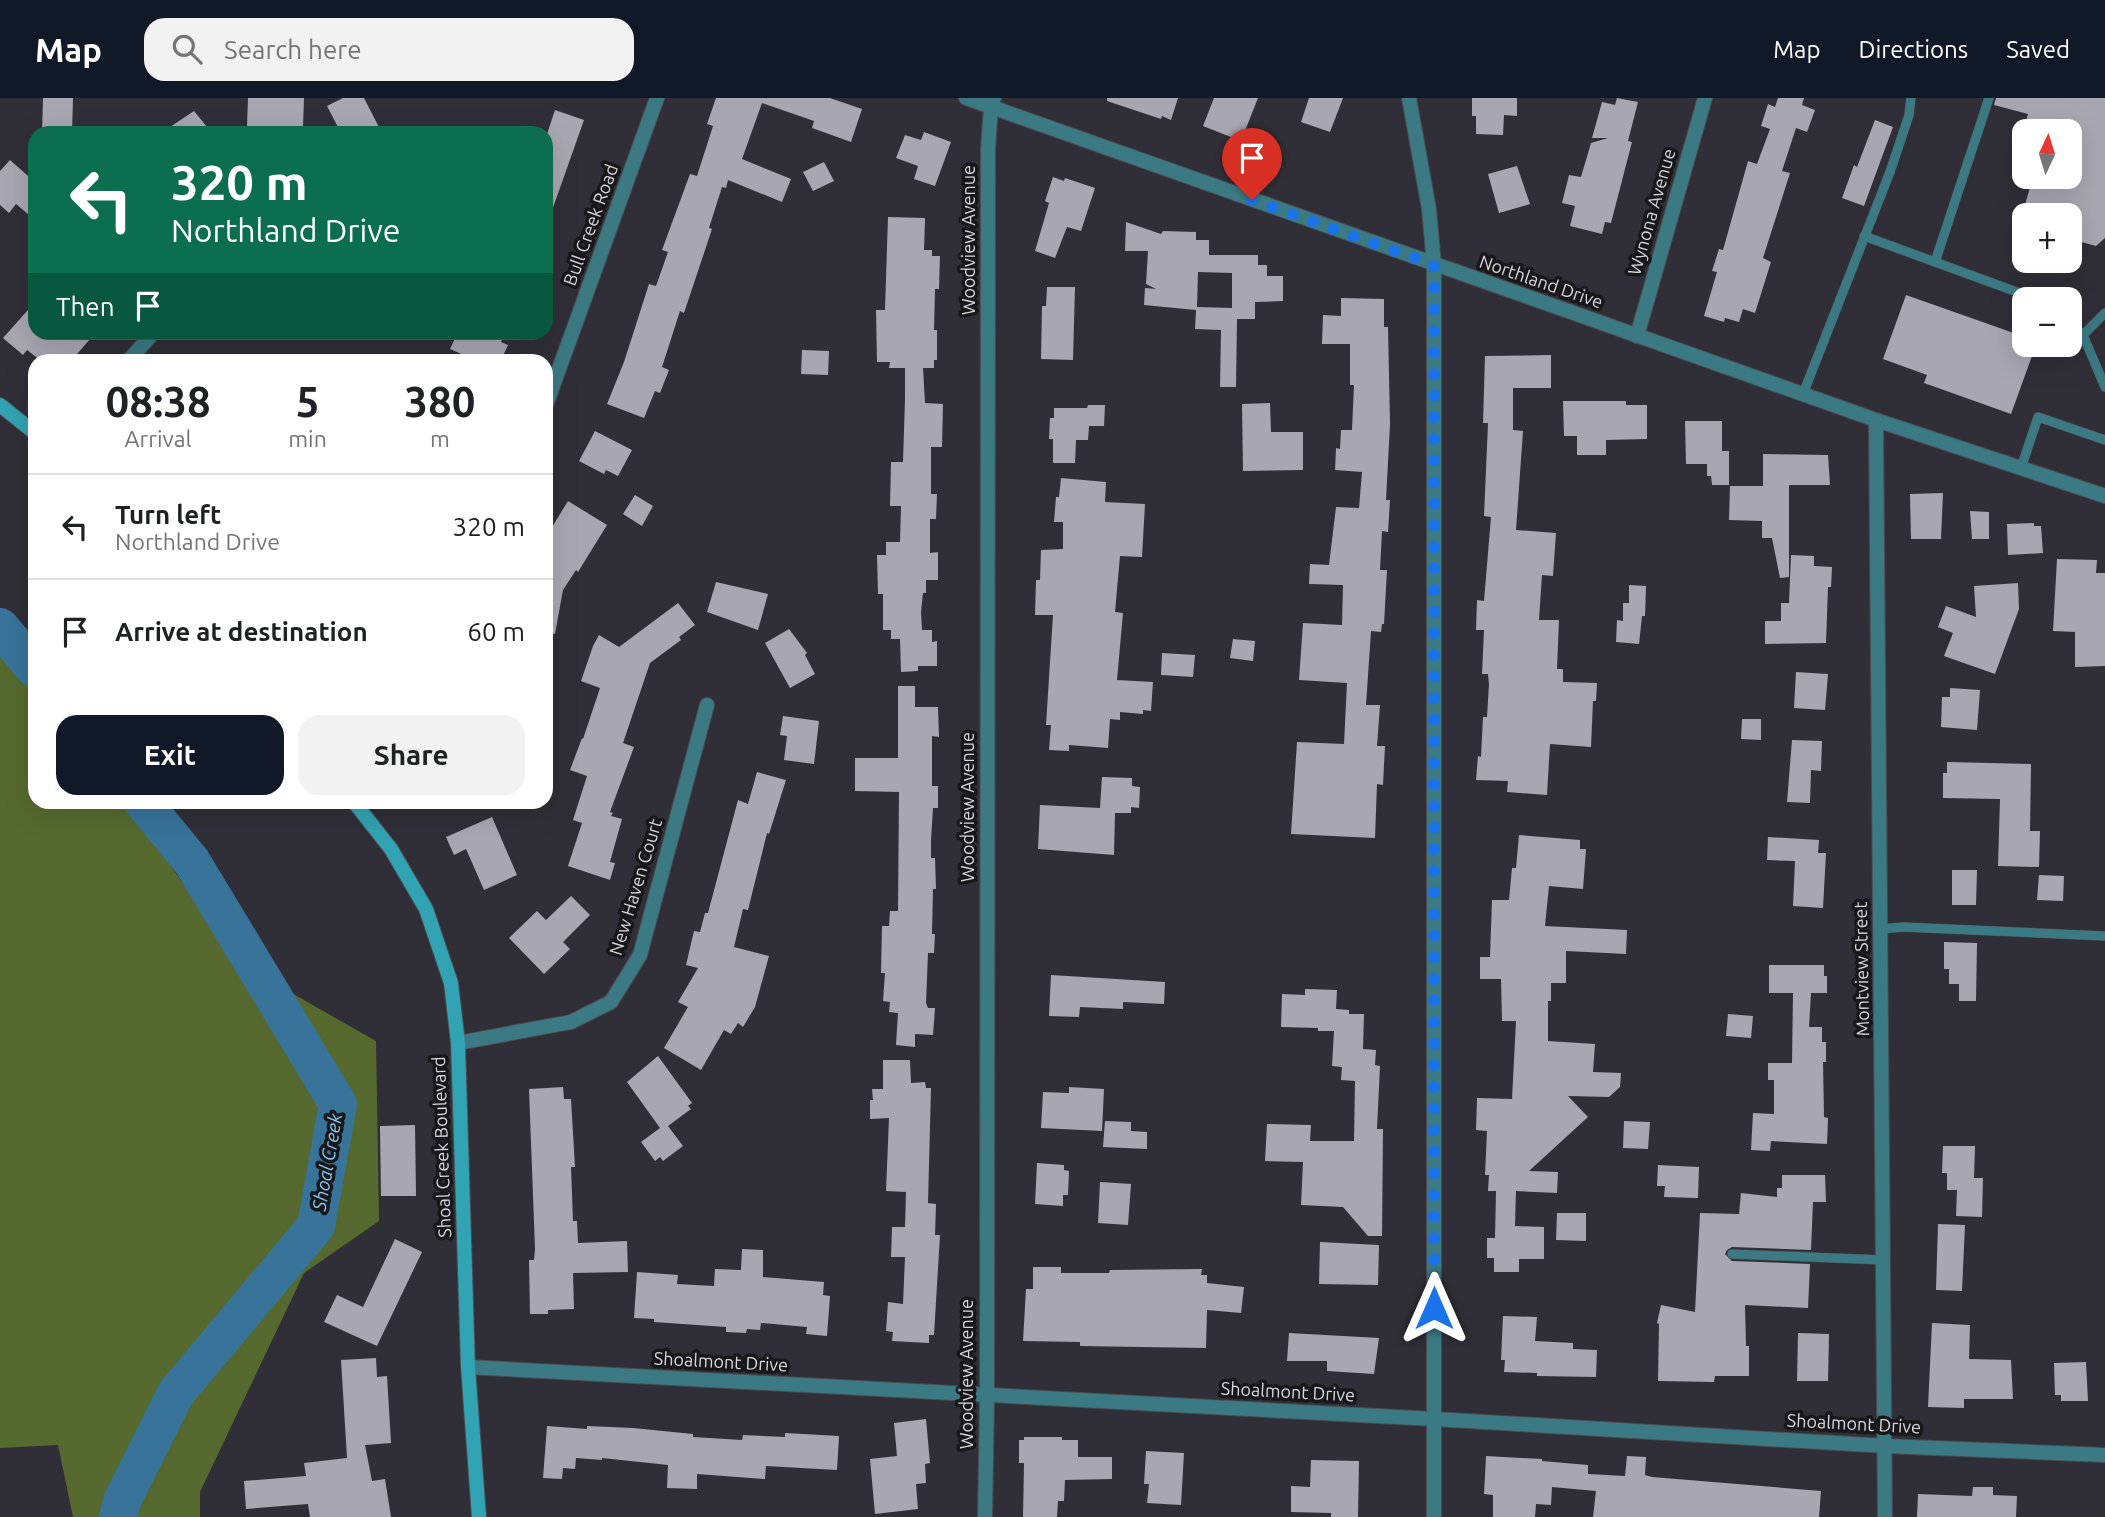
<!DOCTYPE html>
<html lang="en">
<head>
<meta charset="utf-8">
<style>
	body { margin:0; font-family:Ubuntu,sans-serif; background:#f2f2f2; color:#202124; height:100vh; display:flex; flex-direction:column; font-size:26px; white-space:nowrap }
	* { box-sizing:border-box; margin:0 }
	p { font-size:23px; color:#757577 }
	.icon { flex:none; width:38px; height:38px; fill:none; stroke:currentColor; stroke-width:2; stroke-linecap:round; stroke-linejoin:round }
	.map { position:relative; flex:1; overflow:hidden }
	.side { position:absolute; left:28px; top:256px; width:525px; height:455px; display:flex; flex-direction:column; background:#fff; border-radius:21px; box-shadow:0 7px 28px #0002 }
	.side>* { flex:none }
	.banner { position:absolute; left:28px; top:28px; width:525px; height:214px; border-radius:21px; box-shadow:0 7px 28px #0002; background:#0b6e4f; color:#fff; overflow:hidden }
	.needle { width:46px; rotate:4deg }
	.tools { position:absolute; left:2012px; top:21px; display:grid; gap:14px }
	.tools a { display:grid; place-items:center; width:70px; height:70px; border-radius:14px; background:#fff; box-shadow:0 7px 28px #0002; font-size:35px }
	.pin { position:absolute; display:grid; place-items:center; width:60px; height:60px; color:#fff; margin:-72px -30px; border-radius:50% 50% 50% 0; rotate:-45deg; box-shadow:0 0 7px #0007 }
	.pin .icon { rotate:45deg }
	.me { position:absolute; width:77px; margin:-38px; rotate:0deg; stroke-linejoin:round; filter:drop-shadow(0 0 5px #0008) }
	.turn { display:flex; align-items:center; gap:24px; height:147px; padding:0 28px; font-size:32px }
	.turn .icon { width:91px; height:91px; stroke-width:2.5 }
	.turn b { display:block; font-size:49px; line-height:60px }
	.then { display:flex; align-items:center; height:66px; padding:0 28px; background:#0003; gap:14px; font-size:26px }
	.eta { display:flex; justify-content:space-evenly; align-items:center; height:119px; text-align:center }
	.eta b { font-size:42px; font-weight:700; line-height:49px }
	.action { display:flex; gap:14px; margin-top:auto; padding:14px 28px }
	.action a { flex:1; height:80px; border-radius:21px; background:#111827; color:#fff; font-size:28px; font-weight:700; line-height:80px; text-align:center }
	.action a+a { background:#f2f2f2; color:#202124 }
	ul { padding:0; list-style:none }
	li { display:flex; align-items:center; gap:21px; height:105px; padding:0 28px; border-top:2px solid #e0e0e0 }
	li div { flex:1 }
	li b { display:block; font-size:26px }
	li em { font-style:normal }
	header { display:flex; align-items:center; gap:42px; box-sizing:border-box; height:98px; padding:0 35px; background:#111827; color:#fff }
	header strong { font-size:33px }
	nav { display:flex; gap:38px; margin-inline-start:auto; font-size:24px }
	.search { width:490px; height:63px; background:#f2f2f2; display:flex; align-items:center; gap:18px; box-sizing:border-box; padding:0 24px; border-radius:21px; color:#757577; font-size:26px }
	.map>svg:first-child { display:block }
	.forest { fill:#566a2f }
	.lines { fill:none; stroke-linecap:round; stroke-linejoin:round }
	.river { stroke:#38739a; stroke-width:38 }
	.building { fill:#a8a6b0; fill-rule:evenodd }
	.lane-casing { stroke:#4b4a51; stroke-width:10 }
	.street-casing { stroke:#4b4a51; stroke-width:16 }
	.secondary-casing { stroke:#4b4a51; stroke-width:16 }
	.lane { stroke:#3b7a83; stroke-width:9 }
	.street { stroke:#3b7a83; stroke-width:14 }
	.secondary { stroke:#32a3b2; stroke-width:14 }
	.route { stroke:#1a73e8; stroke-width:12; stroke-dasharray:0 21.6 }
	.labels { text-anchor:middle; stroke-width:7; stroke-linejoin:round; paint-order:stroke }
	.street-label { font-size:18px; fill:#d6d5db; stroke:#18181b }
	.water-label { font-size:19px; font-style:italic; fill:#85c6f4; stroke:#18181b }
</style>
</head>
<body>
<header>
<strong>Map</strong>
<div class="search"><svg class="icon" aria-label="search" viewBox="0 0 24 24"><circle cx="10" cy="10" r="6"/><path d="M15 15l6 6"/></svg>Search here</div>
<nav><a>Map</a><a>Directions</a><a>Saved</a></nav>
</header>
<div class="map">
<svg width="2105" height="1419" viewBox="0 0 2105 1419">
	<rect width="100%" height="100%" fill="#302f37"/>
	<path class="forest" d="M0 530 25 553 35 568V704H127L237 864 376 943 379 1123 304 1175 200 1394V1419H73L58 1347 0 1350Z"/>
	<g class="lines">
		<g class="river">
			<path d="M0 529 35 571"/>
			<path d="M118 1419 122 1403 176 1295 316 1128 338 1006 192 764 143 704"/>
		</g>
	</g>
	<g class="building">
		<path d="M43 0H73L72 34 42 35Z"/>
		<path d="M248 0H304L303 30 247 28Z"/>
		<path d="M343 0H364L382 35H341L327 8Z"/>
		<path d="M716 0H830L862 11 851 44 812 30 814 23 762 5 742 61 791 81 782 104 728 82 726 90 722 89 709 130 712 131 684 215 680 213 662 269 669 272 660 295 655 293 644 320 607 306 624 264 649 186 656 188 668 154 662 152 690 76 697 78 713 28 707 26Z"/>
		<path d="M1107 0H1178L1171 22 1162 18 1161 21 1107 3Z"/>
		<path d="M1214 0H1258L1241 43 1203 28Z"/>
		<path d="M1309 0H1343L1330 34 1301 24Z"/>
		<path d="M1472 0H1517V18L1504 17 1503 37 1476 36V18H1472Z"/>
		<path d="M1617 0 1638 4 1628 43 1632 44 1611 125 1605 124 1602 136 1570 128 1575 108 1562 105 1569 77 1581 79 1591 45 1608 40H1592L1602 4 1615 7Z"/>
		<path d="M1778 0H1804L1802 7 1815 12 1807 34 1796 30 1782 73 1790 75 1763 160 1771 164 1755 215 1743 211 1739 224 1725 220 1724 224 1704 218 1717 174 1712 173 1719 151 1723 152 1748 63 1757 66 1770 31 1761 28 1768 6 1775 9Z"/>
		<path d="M1996 0H2105V140L2096 148 2070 141V117H2022L2033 79H2070V33H2023L2028 16 1994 7Z"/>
		<path d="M555 12 584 22 549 121H546V39Z"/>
		<path d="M194 13 212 35H161Z"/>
		<path d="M1875 22 1893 29 1864 108 1842 100 1854 67 1857 69Z"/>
		<path d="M924 34 951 44 935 88 914 81 918 68 896 60 905 37 921 42Z"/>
		<path d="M10 62 35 84V122L16 106 9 115 0 107V73Z"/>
		<path d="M824 64 834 83 813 93 803 74Z"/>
		<path d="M1517 68 1530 106 1499 115 1488 76Z"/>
		<path d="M1053 79 1064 83 1065 80 1095 90 1081 133 1067 129 1055 160 1035 153 1049 105 1045 103Z"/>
		<path d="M888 119 925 120 924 152H932V158H940L939 191H935L934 232H937V262H934V270H923L925 305 943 306 942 349H931V396H937L936 421H930V455L938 454V482H926V495H923L921 514 922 532H932V544L937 543V568H918V573L901 574 900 541H891V532H883V496H878L877 457H886V444H900L901 408H890L891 364H903L905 301V270H889L890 264H877L876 212H885Z"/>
		<path d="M1126 124 1161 136 1163 133 1196 134V142H1209V157H1258V167H1267V178H1283V203L1255 204V221H1237L1236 289H1220L1221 232 1195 231 1196 212 1144 207 1145 190 1156 191 1146 186 1148 153H1125ZM1198 174 1232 175V210L1197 209Z"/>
		<path d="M1047 189H1075L1073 262 1041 261 1042 208H1046Z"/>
		<path d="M1906 197 2025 239V247H2036L2011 316 1924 285 1927 277 1883 261Z"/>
		<path d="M1341 200 1384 201V229H1388L1390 326 1386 402H1390L1388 434 1382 433 1380 472H1387L1384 526H1382L1381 534 1371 533 1366 607H1380L1377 648H1385L1383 687 1377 686 1375 740 1291 736 1297 644 1344 646 1347 585 1299 582 1303 525 1342 527 1343 487 1309 486 1310 466 1329 467 1336 409 1359 410 1362 374 1335 372 1336 350 1340 351 1341 332H1352L1354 287H1350V246H1322L1323 217 1341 218Z"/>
		<path d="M35 204V234H96L72 262H40L27 252 23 257 3 240Z"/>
		<path d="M458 234H505L501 244 508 247 501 262H475L450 251Z"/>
		<path d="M802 252 829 253 828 277 801 276Z"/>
		<path d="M1551 257V290H1513V332L1523 333 1516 432 1556 435 1553 478 1542 477 1539 522H1559L1557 571H1563V584L1597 585 1596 603H1593L1591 649 1550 646 1547 697 1507 694 1508 683 1476 682 1478 658 1481 659 1483 619H1487L1489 586 1488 576H1482L1484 532H1476L1477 502 1484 503 1491 419 1484 418 1488 325H1483L1485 258Z"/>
		<path d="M1563 303H1626V307H1647V341L1606 342V357H1577V338H1564Z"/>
		<path d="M1270 305 1271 334H1303V372L1243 373 1242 306Z"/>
		<path d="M1088 307H1105L1104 328H1089L1088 342H1076L1075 365H1053V341H1049L1050 320H1054V310H1087Z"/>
		<path d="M1685 323H1722V353H1729V387H1712L1711 378H1707V366H1686Z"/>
		<path d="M595 333 632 352 618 378 606 372 604 376 579 363Z"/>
		<path d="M1763 356 1828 357 1830 387H1789V479L1780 480 1772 440H1762V423L1729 422 1730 388H1763Z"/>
		<path d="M1061 380 1106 384 1105 404 1145 406 1142 459 1120 458 1115 514 1123 515 1117 582 1153 584 1151 613 1143 612V616L1120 614V622L1110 621 1108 650 1069 647V653L1049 652 1051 627H1046L1053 517H1035L1036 482H1040L1041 452 1063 451V424H1054L1056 399H1059Z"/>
		<path d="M1943 395 1941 441H1911L1910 396Z"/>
		<path d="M635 397 653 408 642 428 623 416Z"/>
		<path d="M568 403 607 427 578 474 576 472 563 492 555 536 546 535V439Z"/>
		<path d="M1970 413 1989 414V441H1972Z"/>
		<path d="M2034 425V428H2041L2043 455 2008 457 2007 426Z"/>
		<path d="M1791 457 1814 458V468L1832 469 1831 489H1828L1826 545 1765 546V523H1781V505H1789Z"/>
		<path d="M2057 461 2097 462 2096 475H2105V568L2075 569V534L2053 533Z"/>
		<path d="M716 484 768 496 758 532 707 514Z"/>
		<path d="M2018 485 2019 511 1995 576 1944 558 1953 535 1938 529 1946 508 1976 519 1974 488Z"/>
		<path d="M1629 487 1646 488 1645 518H1642L1639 546 1616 544 1617 522 1623 523V505H1629Z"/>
		<path d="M678 505 695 527 679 539 681 542 650 565 623 645 634 649 610 714 613 715 611 718 622 721 610 764 615 765 610 782 568 768 582 725 573 722 587 678 570 672 582 640 583 641 600 590 581 583 593 548 599 537 619 549Z"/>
		<path d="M789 531 807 555 805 557 815 576 790 590 765 545Z"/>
		<path d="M1233 541 1255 543 1253 563 1230 560Z"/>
		<path d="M1162 555 1195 557 1193 579 1161 577Z"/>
		<path d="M1796 574 1828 576 1825 612 1794 610Z"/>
		<path d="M898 588H915V609H938L939 639 932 638V688H938V710H933L931 742V760H935L936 791H933L932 836H935L934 855H928L926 905 928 910H935L933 937 915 936V949L896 947 898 915 889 914 890 904 883 903 885 875H881L882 828H889L890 813H898L899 694 855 693V660H898Z"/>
		<path d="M1950 590 1980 592 1977 632 1941 629 1942 599H1950Z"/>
		<path d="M783 618 819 623 814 666 784 662 787 638 780 637Z"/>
		<path d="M1742 621H1761V642L1741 641Z"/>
		<path d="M1792 642 1822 643 1821 673 1811 672 1810 705 1787 704Z"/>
		<path d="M1947 664 2031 666 2030 733H2040L2039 769 1998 768 2000 701 1943 700V675H1947Z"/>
		<path d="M757 674 786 682 769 736 767 735 748 812 743 811 734 849 769 858 755 909 743 929 738 925 731 936 724 932 701 972 664 950 688 909 678 904 698 870 686 867 694 833 700 834 705 815H708L738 702 748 706Z"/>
		<path d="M1102 679 1132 680V688L1140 689 1139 710 1131 709V715H1115L1114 757 1038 751 1040 707 1100 710Z"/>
		<path d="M492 719 517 777 484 792 466 751 454 757 446 739Z"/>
		<path d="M1519 737 1580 742V751H1586L1583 791 1549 788 1545 828 1627 832 1626 856 1566 853V885H1551V903H1548V943L1595 946 1593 974 1621 975 1620 989 1609 999 1568 998 1588 1019 1529 1073 1558 1074 1557 1095 1516 1093 1515 1128 1544 1129V1161H1519V1174H1494V1160H1487V1140H1495L1496 1093H1488L1489 1077H1485L1487 1033 1476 1032 1477 1000 1512 1001 1516 923H1502L1501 881H1480V859H1490L1492 802H1509L1512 770H1516Z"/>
		<path d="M1768 739 1819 742 1818 755H1826L1823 810 1793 808 1795 763 1767 762Z"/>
		<path d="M1952 772H1977L1976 807H1952Z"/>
		<path d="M2039 777 2064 778 2063 803 2037 802Z"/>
		<path d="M571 798 590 817 563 844 570 851 544 876 509 840 537 813 546 822Z"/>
		<path d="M1944 844 1977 845 1976 903H1959V886H1949V871H1944Z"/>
		<path d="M1769 867H1824V878H1827V895H1811L1809 929H1822V944H1826V964H1823L1824 1019 1828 1020 1827 1046 1771 1043 1770 1053 1751 1052 1753 1015 1774 1016V982H1768V965H1792L1793 895H1769Z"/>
		<path d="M1051 877 1165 884 1164 906 1123 904V911L1080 909 1079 919 1049 918Z"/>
		<path d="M1305 891 1337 892 1336 911 1349 912V916H1364L1363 951 1376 952 1375 967 1380 968 1377 1031H1383L1382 1138H1368L1343 1109 1301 1107 1303 1064 1265 1063 1267 1026 1311 1027 1310 1043H1354L1355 983 1341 982 1342 969 1332 968 1334 933H1318V930L1281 929 1282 896 1305 897Z"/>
		<path d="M1728 916 1753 918 1751 940 1726 938Z"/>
		<path d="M658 958 692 1005 688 1008 691 1011 668 1028 683 1048 663 1063 660 1059 655 1063 641 1044 660 1030 627 984Z"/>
		<path d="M883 962H910L911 985 925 984 926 990H931L928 1105 936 1106 935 1137H940L934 1237H929V1245L892 1243 893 1234 886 1233 888 1204 903 1206 905 1159H891L892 1129H905L906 1094 886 1093 889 1020 870 1021V1002H873L872 991H883Z"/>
		<path d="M563 989 564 1001H571L575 1069H571L573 1123H577L578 1145 627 1143 628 1174 573 1175 574 1211 548 1212V1216H530L529 1162H534L535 1151 529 991Z"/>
		<path d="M1069 989 1104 991 1102 1033 1041 1030 1043 994 1069 995Z"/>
		<path d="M1105 1023 1131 1024V1033L1147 1034V1051L1103 1049Z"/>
		<path d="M1624 1023 1650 1024 1648 1051 1623 1050Z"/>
		<path d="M415 1027 416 1098H381L380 1028Z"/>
		<path d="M1943 1048H1975L1974 1080H1983L1982 1119 1956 1118 1957 1092H1947V1075H1942Z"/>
		<path d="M1037 1065 1064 1067V1072L1069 1073 1068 1097H1063V1108L1035 1106Z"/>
		<path d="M1658 1067 1699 1069 1698 1100 1664 1099 1665 1088H1657Z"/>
		<path d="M1782 1077H1825L1826 1104H1813L1811 1152 1732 1149 1727 1152 1725 1156 1732 1163 1810 1166 1808 1210 1745 1207 1746 1248H1749V1278H1715L1714 1284 1658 1283 1659 1226 1657 1225 1661 1207 1695 1214 1700 1115 1739 1116 1741 1095 1777 1099V1090H1782Z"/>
		<path d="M1100 1084 1131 1086 1128 1127 1098 1125Z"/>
		<path d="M1557 1115H1586V1143L1556 1142Z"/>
		<path d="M1938 1126 1965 1127 1962 1193 1936 1192Z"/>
		<path d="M395 1141 422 1154 377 1248 324 1224 337 1197 363 1209Z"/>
		<path d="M1320 1144 1379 1147 1378 1187 1319 1186Z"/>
		<path d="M742 1151 763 1152V1179L824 1184 823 1197 830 1198 827 1238 806 1236 807 1229 761 1225 760 1232 747 1231 746 1235 726 1234V1229L654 1224V1221L634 1220 637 1174 678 1177 677 1186 714 1188 715 1171 741 1172Z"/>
		<path d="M1033 1169H1061V1175H1109L1110 1172 1202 1171 1201 1177H1207V1185L1244 1189 1241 1215 1207 1212 1206 1250 1080 1248V1244L1023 1243 1026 1191H1033Z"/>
		<path d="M1503 1218 1537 1219 1535 1243 1573 1245V1251L1597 1252 1596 1279 1537 1278V1275L1504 1274 1505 1262H1501Z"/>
		<path d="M1932 1225 1970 1227 1969 1261 2011 1262 2013 1301H1964V1310L1928 1309Z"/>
		<path d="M1289 1235 1379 1240 1374 1276 1327 1273V1263H1287Z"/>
		<path d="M1798 1235 1829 1236 1828 1283H1797Z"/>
		<path d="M376 1260 377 1279 387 1278 391 1345 365 1347 372 1383 385 1381 391 1419H310L308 1406 246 1411 244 1383 306 1378 304 1365 347 1360 341 1262Z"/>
		<path d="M2086 1264 2088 1303H2061V1297H2055L2054 1265Z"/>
		<path d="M926 1321 930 1365 925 1366 926 1385 916 1386 918 1411 875 1416 870 1361 897 1358 894 1325Z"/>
		<path d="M547 1328 587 1331V1328L633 1330 693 1336V1339L742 1342 743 1337 785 1339V1335L839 1338 837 1372 766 1368 765 1381 697 1376V1391L667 1390 668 1367 602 1360V1362L576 1360 575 1371 563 1370 562 1381 543 1380Z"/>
		<path d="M1024 1339H1062V1342H1078V1359H1112V1381L1065 1382 1064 1403H1058L1057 1419H1023L1024 1365H1019V1342H1024Z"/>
		<path d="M1146 1353 1184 1355 1181 1407 1147 1405 1149 1386H1144Z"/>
		<path d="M1486 1358 1542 1361V1363L1588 1367V1376L1625 1378 1627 1358 1646 1359 1645 1377 1652 1379 1821 1393 1819 1419H1593L1596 1393 1552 1389 1551 1407 1536 1406 1535 1419H1493V1397L1484 1396Z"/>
		<path d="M1311 1362 1359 1363 1358 1419H1331V1415L1291 1414V1388L1310 1389Z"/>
		<path d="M1973 1389H1993V1397L2017 1398 2016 1419H1917L1918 1396 1972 1398Z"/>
	</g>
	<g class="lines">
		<defs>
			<g id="lane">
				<path d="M1864 138 2036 201"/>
				<path d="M1935 164 1989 0"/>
				<path d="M2070 224 2083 237 2105 289"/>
				<path d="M2083 237 2105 215"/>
				<path d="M1803 296 1890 74 1909 17 1911 0"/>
				<path d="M2021 370 2038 319 2105 342"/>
				<path d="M1881 831 1903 829 2105 838"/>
				<path d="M1732 1156 1884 1162"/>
			</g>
			<g id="street">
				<path d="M966 0 1876 322 2105 398"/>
				<path d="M1409 0 1429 111 1434 167V1419"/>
				<path d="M1637 238 1705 0"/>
				<path d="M129 262 154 234"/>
				<path d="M546 307 657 0"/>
				<path d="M1876 322 1885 1419"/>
				<path d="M458 945 571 924 611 904 640 857 707 607"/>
				<path d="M468 1269 1434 1321 1886 1348 2105 1357"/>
				<path d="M985 1419 987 1298 988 50 991 9 994 0"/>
			</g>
			<g id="secondary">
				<path d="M0 307 35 335"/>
				<path d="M354 704 391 751 426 811 451 885 458 945 468 1269 479 1419"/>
			</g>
		</defs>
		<use href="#lane" class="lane-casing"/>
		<use href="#street" class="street-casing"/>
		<use href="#secondary" class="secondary-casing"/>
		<use href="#lane" class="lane"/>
		<use href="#street" class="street"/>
		<use href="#secondary" class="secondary"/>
	</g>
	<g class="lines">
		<path class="route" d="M1252 102 1434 167V1210"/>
	</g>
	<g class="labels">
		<g class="street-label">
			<text transform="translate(1652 114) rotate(-74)" y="6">Wynona Avenue</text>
			<text transform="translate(591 127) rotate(-70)" y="6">Bull Creek Road</text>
			<text transform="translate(969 142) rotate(-90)" y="6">Woodview Avenue</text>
			<text transform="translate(1541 184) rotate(19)" y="6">Northland Drive</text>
			<text transform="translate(968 709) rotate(-90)" y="6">Woodview Avenue</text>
			<text transform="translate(636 789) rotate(-73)" y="6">New Haven Court</text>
			<text transform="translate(1862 871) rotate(-91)" y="6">Montview Street</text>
			<text transform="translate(442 1049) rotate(-92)" y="6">Shoal Creek Boulevard</text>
			<text transform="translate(721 1264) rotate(3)" y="6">Shoalmont Drive</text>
			<text transform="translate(967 1276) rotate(-90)" y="6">Woodview Avenue</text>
			<text transform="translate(1288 1294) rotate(3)" y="6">Shoalmont Drive</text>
			<text transform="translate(1854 1326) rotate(3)" y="6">Shoalmont Drive</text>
		</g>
		<g class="water-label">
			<text transform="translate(327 1064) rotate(-80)" y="7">Shoal Creek</text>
		</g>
	</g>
</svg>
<div class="tools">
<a><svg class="needle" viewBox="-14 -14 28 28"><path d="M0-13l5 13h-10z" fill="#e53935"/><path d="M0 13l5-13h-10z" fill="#757577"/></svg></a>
<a>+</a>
<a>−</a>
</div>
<div class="pin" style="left:1252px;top:102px;background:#d93025"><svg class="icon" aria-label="arrive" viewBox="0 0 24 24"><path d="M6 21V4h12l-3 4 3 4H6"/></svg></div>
<svg class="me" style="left:1434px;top:1210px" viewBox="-20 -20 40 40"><path d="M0-17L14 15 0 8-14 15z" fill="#1a73e8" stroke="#fff" stroke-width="4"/></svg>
<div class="banner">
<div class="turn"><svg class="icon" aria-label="left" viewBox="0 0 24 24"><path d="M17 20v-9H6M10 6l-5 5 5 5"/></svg><div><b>320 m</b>Northland Drive</div></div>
<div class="then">Then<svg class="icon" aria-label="arrive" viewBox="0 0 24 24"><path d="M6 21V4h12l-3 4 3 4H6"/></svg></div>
</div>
<section class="side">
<div class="eta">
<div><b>08:38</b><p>Arrival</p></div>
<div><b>5</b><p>min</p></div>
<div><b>380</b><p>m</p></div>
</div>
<ul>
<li><svg class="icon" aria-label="left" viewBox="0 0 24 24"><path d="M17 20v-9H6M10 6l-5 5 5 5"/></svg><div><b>Turn left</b><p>Northland Drive</p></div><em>320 m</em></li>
<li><svg class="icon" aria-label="arrive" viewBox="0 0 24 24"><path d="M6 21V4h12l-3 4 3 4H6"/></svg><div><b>Arrive at destination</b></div><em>60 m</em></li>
</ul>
<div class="action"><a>Exit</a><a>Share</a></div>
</section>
</div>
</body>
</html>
